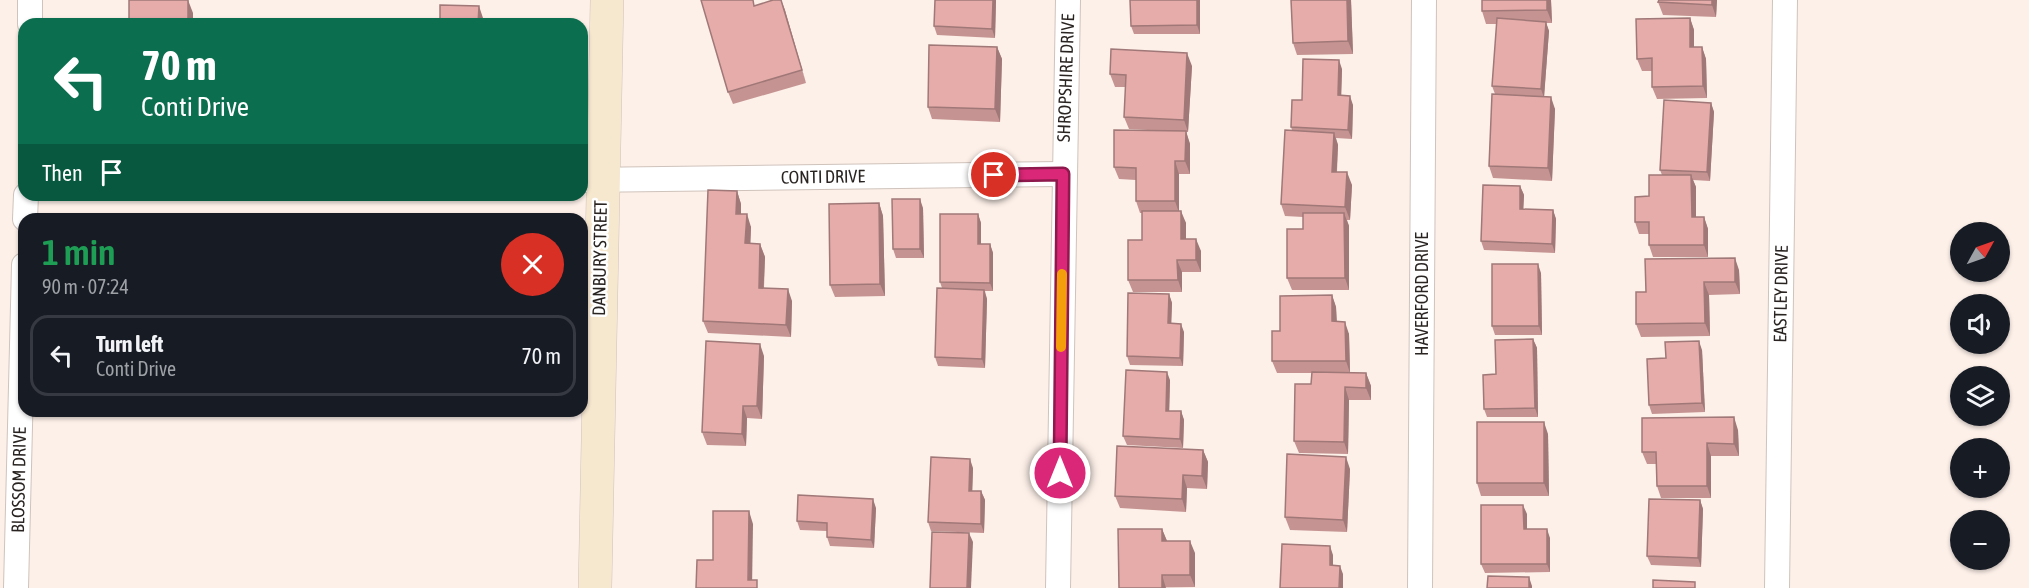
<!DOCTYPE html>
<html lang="en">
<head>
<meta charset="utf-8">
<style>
	body { margin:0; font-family:"Asap Condensed",sans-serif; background:#20242c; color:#f1f3f6; height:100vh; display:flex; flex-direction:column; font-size:22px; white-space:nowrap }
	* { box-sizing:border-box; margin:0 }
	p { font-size:20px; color:#9ea1a6 }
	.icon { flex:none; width:33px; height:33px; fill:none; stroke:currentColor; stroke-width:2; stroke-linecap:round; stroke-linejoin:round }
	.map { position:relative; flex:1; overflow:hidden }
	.side { position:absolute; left:18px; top:213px; width:570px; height:204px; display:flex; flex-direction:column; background:#171b24; border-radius:18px; box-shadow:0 2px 4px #0004 }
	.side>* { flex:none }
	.guide { position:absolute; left:18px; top:18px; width:570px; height:183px; border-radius:18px; box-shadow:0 2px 4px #0004; background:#0b6e4f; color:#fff; overflow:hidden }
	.needle { width:39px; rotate:50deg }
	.buttons { position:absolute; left:1950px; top:222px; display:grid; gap:12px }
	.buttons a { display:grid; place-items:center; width:60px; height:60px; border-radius:50%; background:#171b24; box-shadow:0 2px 4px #0004; font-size:30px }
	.pin { position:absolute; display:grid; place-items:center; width:51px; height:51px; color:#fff; margin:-26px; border:3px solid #fff; border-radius:50%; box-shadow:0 2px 6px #0007 }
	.me { position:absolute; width:66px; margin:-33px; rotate:0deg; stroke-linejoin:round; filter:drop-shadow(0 0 4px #0008) }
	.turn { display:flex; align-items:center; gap:21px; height:126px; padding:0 24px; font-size:27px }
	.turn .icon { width:78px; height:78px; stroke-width:2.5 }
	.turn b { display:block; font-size:42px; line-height:51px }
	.then { display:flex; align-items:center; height:57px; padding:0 24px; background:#0003; gap:12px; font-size:22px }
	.round { display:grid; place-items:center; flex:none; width:63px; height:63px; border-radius:32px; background:#20242c }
	.headline { display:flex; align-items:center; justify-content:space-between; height:102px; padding:0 24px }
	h1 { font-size:36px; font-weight:600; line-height:45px; color:#1e9e55 }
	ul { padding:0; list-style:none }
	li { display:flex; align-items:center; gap:18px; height:81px; margin:0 12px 9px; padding:0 12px; border:3px solid #363941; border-radius:18px }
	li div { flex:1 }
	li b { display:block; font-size:22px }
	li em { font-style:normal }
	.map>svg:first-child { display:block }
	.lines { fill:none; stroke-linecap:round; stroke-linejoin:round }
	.street-casing { stroke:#cfc3bc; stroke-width:26 }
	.secondary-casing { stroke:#cfc3bc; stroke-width:34 }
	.street { stroke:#fff; stroke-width:24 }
	.secondary { stroke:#f6e7cf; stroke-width:33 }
	.wall { fill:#c59492 }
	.shaded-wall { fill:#a07877 }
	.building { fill:#e5acaa; stroke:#a07877; stroke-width:1.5 }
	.route-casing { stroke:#8e194d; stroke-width:15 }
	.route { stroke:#db2777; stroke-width:10 }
	.slow { stroke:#f59e0b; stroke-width:10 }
	.labels { text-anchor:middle; stroke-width:5; stroke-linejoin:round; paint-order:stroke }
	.street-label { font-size:18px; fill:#292422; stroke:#fff }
</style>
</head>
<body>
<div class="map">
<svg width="2029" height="588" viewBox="0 0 2029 588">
	<rect width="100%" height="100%" fill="#fdf0e9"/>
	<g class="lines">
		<defs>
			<g id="street">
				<path d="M30 24V0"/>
				<path d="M582 180 1063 174"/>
				<path d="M25 219 26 195"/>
				<path d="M16 588 24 265"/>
				<path d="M1058 588 1068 0"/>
				<path d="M1420 588 1424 0"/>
				<path d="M1777 588 1785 0"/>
			</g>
			<path id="secondary" d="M595 588 607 0"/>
		</defs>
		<use href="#street" class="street-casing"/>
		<use href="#secondary" class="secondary-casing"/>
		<use href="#street" class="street"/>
		<use href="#secondary" class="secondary"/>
	</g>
	<g class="wall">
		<path d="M781 0 806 83 733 104 728 92 755 6Z"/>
		<path d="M958 0H996L995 38 937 35 934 26Z"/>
		<path d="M1200 0V34H1134L1131 26Z"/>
		<path d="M1291 0H1351L1353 54 1297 55 1293 43Z"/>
		<path d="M1551 0 1552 23H1546L1549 31 1544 96 1555 109 1552 181 1493 178 1489 166 1495 94 1492 86 1497 24H1486L1482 11Z"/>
		<path d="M1659 0H1717L1716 17 1663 15 1658 2Z"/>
		<path d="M1690 18 1694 30V47H1702L1706 59 1707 98 1657 99 1652 87V71H1642L1637 59Z"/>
		<path d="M997 47 1002 59 1000 122 932 119 928 107Z"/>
		<path d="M1192 66 1188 132H1186L1190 144V174H1179V211L1186 223V239L1201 251V272H1182V292H1133L1128 280 1142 240V213H1140L1136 201V180L1119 179 1114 167 1166 131 1129 129 1124 117 1126 87H1115L1110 74Z"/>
		<path d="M1342 69 1341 95 1353 105 1352 139 1336 138 1338 145 1337 172 1352 185 1350 220H1347L1349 226V290H1292L1287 278 1303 229V217L1285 216 1281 204 1292 130 1291 127 1302 100Z"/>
		<path d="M1711 103 1714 112 1710 181 1693 180 1696 187V217H1704L1708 229V257H1653L1649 245V234H1639L1635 222 1649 196 1662 175 1660 170Z"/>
		<path d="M1520 186 1524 195 1523 209 1553 210 1556 219 1555 253 1484 250 1481 241Z"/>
		<path d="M737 191 741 204V214L751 227 750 244H760L765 257 764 288 792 301 791 337 708 333 703 321Z"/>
		<path d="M879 203 883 216 885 296 835 297 830 285Z"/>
		<path d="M923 208 924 258H896L893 249Z"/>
		<path d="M978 214 981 223V244H990L993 253V291H985L987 299 985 368 938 366 935 357 942 288 940 282Z"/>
		<path d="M1739 270 1740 294 1709 295 1710 336 1641 337 1636 324 1646 292Z"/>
		<path d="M1541 273 1542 335H1495L1492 326Z"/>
		<path d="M1169 294 1172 303 1171 323 1184 332 1183 366 1130 365 1127 356Z"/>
		<path d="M1332 295 1336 307 1337 321 1349 334 1350 373H1366L1371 386V400H1349L1348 454 1299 453 1294 441 1311 384 1312 373H1277L1272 361 1280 331Z"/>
		<path d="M1533 339 1537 348 1538 417H1487L1484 409 1496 374Z"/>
		<path d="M1702 350 1705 412 1652 414 1649 405 1666 358Z"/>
		<path d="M764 356 762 419 747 418 746 446 707 445 702 432Z"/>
		<path d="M1170 380 1169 411H1181L1184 420 1183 448 1127 445 1123 436Z"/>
		<path d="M1738 430 1739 456H1711V498H1661L1657 486 1656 464H1647L1642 452Z"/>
		<path d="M1548 434 1549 496H1481L1477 483Z"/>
		<path d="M1203 450 1208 462 1207 489 1187 488 1186 512 1120 508 1115 496Z"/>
		<path d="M973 468 972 491H981L985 500 984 533 931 531 928 522Z"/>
		<path d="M1350 469 1347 532 1290 530 1285 517Z"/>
		<path d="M1700 500 1703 509 1701 567 1651 565 1647 556Z"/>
		<path d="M876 508 874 548 830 546 827 537V531L800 530 797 521Z"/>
		<path d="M1527 514V529L1550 538V572L1485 573 1481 564Z"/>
		<path d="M1162 529 1167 541 1195 553V587L1119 588Z"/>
	</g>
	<g class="shaded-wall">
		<path d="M188 0 193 13V24H188Z"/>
		<path d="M781 0 785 10 806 83 802 70Z"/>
		<path d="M993 0H996L995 38 992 29Z"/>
		<path d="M1197 0H1200V34L1197 25Z"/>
		<path d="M1347 0H1351L1353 54 1348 41Z"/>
		<path d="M1547 0H1551L1552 23 1547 10Z"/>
		<path d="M1712 0H1717L1716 17 1712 5Z"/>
		<path d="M479 6 483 18V24H478Z"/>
		<path d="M1690 18 1694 30V59L1690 47Z"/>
		<path d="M1546 22 1549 31 1544 98 1541 89Z"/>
		<path d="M997 47 1002 59 1000 122 995 109Z"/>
		<path d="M1702 47 1706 59 1707 98 1703 86Z"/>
		<path d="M1187 53 1192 66 1188 132 1184 120Z"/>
		<path d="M1339 60 1342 69 1341 104 1338 95Z"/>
		<path d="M1350 96 1353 105 1352 139 1348 130Z"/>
		<path d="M1551 97 1555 109 1552 181 1548 168Z"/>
		<path d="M1711 103 1714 112 1710 181 1707 172Z"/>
		<path d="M1186 131 1190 144V174L1185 161Z"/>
		<path d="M1334 133 1338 145 1336 184 1332 172Z"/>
		<path d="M1175 161 1179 174V213L1175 201Z"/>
		<path d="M1347 172 1352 185 1350 220 1345 207Z"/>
		<path d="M1691 175 1696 187V229L1692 217Z"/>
		<path d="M1520 186 1524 195 1523 218 1520 209Z"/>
		<path d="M737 191 741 204V226L736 214Z"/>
		<path d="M920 199 923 208 924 258 920 249Z"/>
		<path d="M879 203 883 216 885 296 880 284Z"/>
		<path d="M1553 210 1556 219 1555 253 1552 244Z"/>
		<path d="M1181 211 1186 223V252L1181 239Z"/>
		<path d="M1344 213 1349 226V290L1345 278Z"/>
		<path d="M747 214 751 227 750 256 745 243Z"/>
		<path d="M978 214 981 223V252L978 244Z"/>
		<path d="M1704 217 1708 229V257L1704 245Z"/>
		<path d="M1196 239 1201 251V272L1196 260Z"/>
		<path d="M760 244 765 257 763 300 759 288Z"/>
		<path d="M990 244 993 253V291L990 283Z"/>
		<path d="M1735 258 1739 270 1740 294 1735 282Z"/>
		<path d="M1177 260 1182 272V292L1178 280Z"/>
		<path d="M1538 264 1541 273 1542 335 1539 326Z"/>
		<path d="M1704 282 1709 295 1710 336 1705 323Z"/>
		<path d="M788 289 792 301 791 337 786 325Z"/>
		<path d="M984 290 987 299 985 368 982 359Z"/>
		<path d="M1169 294 1172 303 1171 332 1168 323Z"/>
		<path d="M1332 295 1336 307 1337 334 1332 321Z"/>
		<path d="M1345 322 1349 334 1350 373 1346 361Z"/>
		<path d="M1181 324 1184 332 1183 366 1180 358Z"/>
		<path d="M1533 339 1537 348 1538 417 1535 408Z"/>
		<path d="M1699 341 1702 350 1705 412 1702 403Z"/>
		<path d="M760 344 764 356 762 419 757 406Z"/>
		<path d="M1167 372 1170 380 1169 420 1166 411Z"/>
		<path d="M1366 373 1371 386V400L1366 388Z"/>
		<path d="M1345 387 1349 400 1348 454 1344 442Z"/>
		<path d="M743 406 747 418 746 446 742 434Z"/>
		<path d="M1181 411 1184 420 1183 448 1180 439Z"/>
		<path d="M1734 417 1738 430 1739 456 1734 444Z"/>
		<path d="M1544 422 1548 434 1549 496 1544 483Z"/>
		<path d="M1707 443 1711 456V498L1707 486Z"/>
		<path d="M1203 450 1208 462 1207 489 1202 476Z"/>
		<path d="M1346 457 1350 469 1347 532 1343 520Z"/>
		<path d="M970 459 973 468 972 500 969 491Z"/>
		<path d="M1183 475 1187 488 1186 512 1182 499Z"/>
		<path d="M981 491 985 500 984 533 981 524Z"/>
		<path d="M873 499 876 508 874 548 871 540Z"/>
		<path d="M1700 500 1703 509 1701 567 1698 558Z"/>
		<path d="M1523 505 1527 514V538L1524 529Z"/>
		<path d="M749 511 753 524 752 588 748 580Z"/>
		<path d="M1162 529 1167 541H1162Z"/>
		<path d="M1547 529 1550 538V572L1547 564Z"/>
		<path d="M969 533 973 542 971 588H967Z"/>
		<path d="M1190 541 1195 553V587L1190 575Z"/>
		<path d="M1330 546 1333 555V574L1330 565Z"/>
		<path d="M1340 566 1343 574V588H1339Z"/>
		<path d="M1162 575 1166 588H1162Z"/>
		<path d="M1529 577 1532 586V588H1529Z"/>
	</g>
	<g class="building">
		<rect x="129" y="0" width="59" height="24"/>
		<path d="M701 0H753L754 6 773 0H781L802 70 728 92Z"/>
		<path d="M935 0H993L992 29 934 26Z"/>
		<path d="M1130 0H1197V25L1131 26Z"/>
		<path d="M1291 0H1347L1348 41 1293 43Z"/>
		<path d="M1482 0H1547V10L1482 11Z"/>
		<path d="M1659 0H1712V5L1658 2Z"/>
		<path d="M440 5 479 6 478 24H440Z"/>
		<path d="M1497 18 1546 22 1541 89 1492 86Z"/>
		<path d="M1690 18V47H1702L1703 86 1652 87V58L1637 59 1636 19Z"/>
		<path d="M929 45 997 47 995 109 928 107Z"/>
		<path d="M1111 49 1187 53 1184 120 1124 117 1126 75 1110 74Z"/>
		<path d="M1303 59 1339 60 1338 95 1350 96 1348 130 1291 127 1292 100H1302Z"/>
		<path d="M1492 94 1551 97 1548 168 1489 166Z"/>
		<path d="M1664 100 1711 103 1707 172 1660 170Z"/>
		<path d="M1114 130 1186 131 1185 161H1175V201H1136V168L1114 167Z"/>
		<path d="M1285 130 1334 133 1332 172H1347L1345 207 1281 204Z"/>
		<path d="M1649 175H1691L1692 217H1704V245H1649V222H1635V197L1649 196Z"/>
		<path d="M1483 185 1520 186V209L1553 210 1552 244 1481 241Z"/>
		<path d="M708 190 737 191 736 214H747L745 243 760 244 759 288 788 289 786 325 703 321Z"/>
		<path d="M892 199H920V249H893Z"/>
		<path d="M879 203 880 284 830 285 829 204Z"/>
		<path d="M1142 211H1181V239H1196V260H1177L1178 280H1128V240H1142Z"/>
		<path d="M1303 213H1344L1345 278H1287V229H1303Z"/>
		<path d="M940 214H978V244H990V283L940 282Z"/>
		<path d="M1735 258V282H1704L1705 323 1636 324V292H1646L1645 259Z"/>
		<path d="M1492 264H1538L1539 326H1492Z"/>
		<path d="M937 288 984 290 982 359 935 357Z"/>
		<path d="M1128 293 1169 294 1168 323 1181 324 1180 358 1127 356Z"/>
		<path d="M1332 295V321L1345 322 1346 361H1272V331H1280V296Z"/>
		<path d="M1533 339 1535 408 1484 409 1483 375 1496 374 1495 340Z"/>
		<path d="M706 341 760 344 757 406H743L742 434 702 432Z"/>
		<path d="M1699 341 1702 403 1649 405 1647 359 1666 358 1665 342Z"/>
		<path d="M1126 370 1167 372 1166 411H1181L1180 439 1123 436Z"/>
		<path d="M1312 372 1366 373V388L1345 387 1344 442 1294 441 1295 384H1311Z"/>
		<path d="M1734 417V444L1707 443V486H1657L1656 452H1642V418Z"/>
		<rect x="1477" y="422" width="67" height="61"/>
		<path d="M1117 446 1203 450 1202 476 1183 475 1182 499 1115 496Z"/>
		<path d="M1287 454 1346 457 1343 520 1285 517Z"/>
		<path d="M931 457 970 459 969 491H981V524L928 522Z"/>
		<path d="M798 495 873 499 871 540 827 537V523L797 521Z"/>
		<path d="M1649 499 1700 500 1698 558 1647 556Z"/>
		<path d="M1481 505H1523L1524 529H1547V564H1481Z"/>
		<path d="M713 511H749L748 580H757V588H696L697 560H713Z"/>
		<path d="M1118 529H1162V541H1190V575H1162V588H1119Z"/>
		<path d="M932 532 969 533 967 588H930Z"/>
		<path d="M1282 544 1330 546V565L1340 566 1339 588H1280Z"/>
		<path d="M1488 576 1529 577V588H1487Z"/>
		<path d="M1653 580 1695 582V588H1653Z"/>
	</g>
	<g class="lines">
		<defs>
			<path id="route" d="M994 175 1063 174 1060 473"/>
		</defs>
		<use href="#route" class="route-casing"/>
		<use href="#route" class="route"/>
		<path class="slow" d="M1061 347 1062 274"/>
	</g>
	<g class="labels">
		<g class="street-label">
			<text transform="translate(1066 78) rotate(-88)" y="6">SHROPSHIRE DRIVE</text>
			<text transform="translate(823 177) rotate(-1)" y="6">CONTI DRIVE</text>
			<text transform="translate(600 258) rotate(-89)" y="6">DANBURY STREET</text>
			<text transform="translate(1422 294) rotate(-90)" y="6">HAVERFORD DRIVE</text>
			<text transform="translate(1781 294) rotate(-89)" y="6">EASTLEY DRIVE</text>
			<text transform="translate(19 480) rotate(-89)" y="6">BLOSSOM DRIVE</text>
		</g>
	</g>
</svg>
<div class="buttons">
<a><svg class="needle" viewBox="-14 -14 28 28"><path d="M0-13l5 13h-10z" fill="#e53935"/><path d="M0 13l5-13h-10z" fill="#9ea1a6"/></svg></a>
<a><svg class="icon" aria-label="sound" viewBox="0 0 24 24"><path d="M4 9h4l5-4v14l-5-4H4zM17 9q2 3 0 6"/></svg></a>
<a><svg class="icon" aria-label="layers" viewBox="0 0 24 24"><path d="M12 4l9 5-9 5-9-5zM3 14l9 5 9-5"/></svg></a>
<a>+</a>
<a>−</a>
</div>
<div class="pin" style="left:994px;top:175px;background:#d93025"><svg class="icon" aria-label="arrive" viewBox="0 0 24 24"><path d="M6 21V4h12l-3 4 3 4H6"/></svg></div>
<svg class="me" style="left:1060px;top:473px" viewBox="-20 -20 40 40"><circle r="17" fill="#db2777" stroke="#fff" stroke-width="3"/><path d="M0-11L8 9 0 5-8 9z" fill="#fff"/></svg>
<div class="guide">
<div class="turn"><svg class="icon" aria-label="left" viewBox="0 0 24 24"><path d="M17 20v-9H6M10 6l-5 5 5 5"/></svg><div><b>70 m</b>Conti Drive</div></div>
<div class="then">Then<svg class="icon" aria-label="arrive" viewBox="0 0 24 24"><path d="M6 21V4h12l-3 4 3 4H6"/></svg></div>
</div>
<section class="side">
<div class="headline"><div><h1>1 min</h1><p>90 m · 07:24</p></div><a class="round" style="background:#d93025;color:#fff"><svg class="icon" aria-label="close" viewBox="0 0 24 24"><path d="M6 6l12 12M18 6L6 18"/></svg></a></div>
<ul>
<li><svg class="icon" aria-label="left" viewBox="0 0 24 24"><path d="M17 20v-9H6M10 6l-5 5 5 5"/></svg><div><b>Turn left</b><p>Conti Drive</p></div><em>70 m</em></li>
</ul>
</section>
</div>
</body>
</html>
